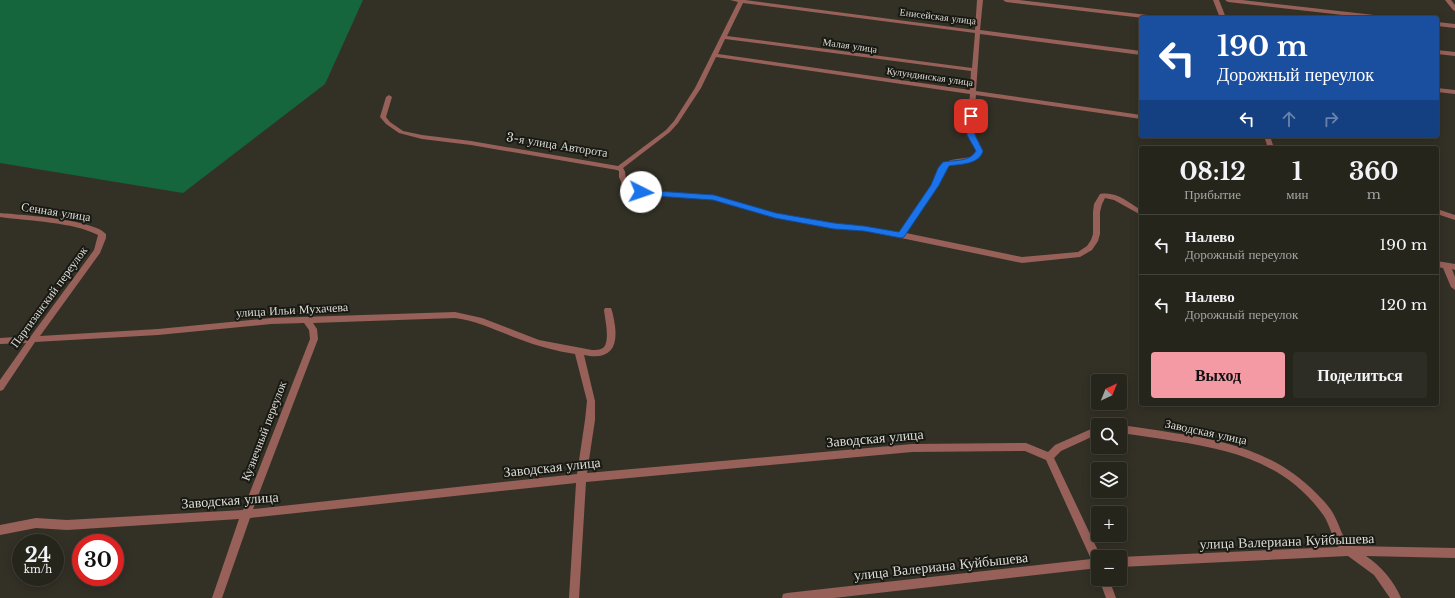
<!DOCTYPE html>
<html lang="ru">
<head>
<meta charset="utf-8">
<style>
	body { margin:0; font-family:"Libre Baskerville",serif; background:#2e2d25; color:#f1f3f6; height:100vh; display:flex; flex-direction:column; font-size:15px; white-space:nowrap }
	* { box-sizing:border-box; margin:0 }
	p { font-size:13px; color:#a4a5a3 }
	.icon { flex:none; width:22px; height:22px; fill:none; stroke:currentColor; stroke-width:2; stroke-linecap:round; stroke-linejoin:round }
	.map { position:relative; flex:1; overflow:hidden }
	.drawer { position:absolute; left:1139px; top:146px; width:300px; height:260px; display:flex; flex-direction:column; background:#26251c; border-radius:4px; box-shadow:0 2px 10px #0003,0 0 0 1px #42423b }
	.drawer>* { flex:none }
	.hud { position:absolute; left:1139px; top:16px; width:300px; height:122px; border-radius:4px; box-shadow:0 2px 10px #0003,0 0 0 1px #42423b; background:#1a4fa0; color:#fff; overflow:hidden }
	.needle { width:26px; rotate:43deg }
	.tools { position:absolute; left:1091px; top:374px; display:grid; gap:8px }
	.tools a { display:grid; place-items:center; width:36px; height:36px; border-radius:4px; background:#26251c; box-shadow:0 2px 10px #0003,0 0 0 1px #42423b; font-size:20px }
	.speed { position:absolute; left:12px; top:534px; display:flex; gap:8px; font-size:20px; font-weight:700; text-align:center }
	.speed>* { display:grid; place-content:center; width:52px; height:52px; border-radius:50%; background:#26251c; box-shadow:0 2px 10px #0003,0 0 0 1px #42423b; line-height:1 }
	.speed small { font-size:10px; font-weight:400 }
	.speed .limit { border:6px solid #d22; background:#fff; color:#111 }
	.pin { position:absolute; display:grid; place-items:center; width:34px; height:34px; color:#fff; margin:-17px; border-radius:8px; box-shadow:0 2px 6px #0006 }
	.me { position:absolute; width:44px; margin:-22px; rotate:94deg; stroke-linejoin:round; filter:drop-shadow(0 0 3px #0008) }
	.turn { display:flex; align-items:center; gap:14px; height:84px; padding:0 12px; font-size:18px }
	.turn .icon { width:52px; height:52px; stroke-width:2.5 }
	.turn b { display:block; font-size:28px; line-height:34px }
	.lanes { display:flex; align-items:center; height:38px; padding:0 12px; background:#0003; justify-content:center; gap:20px; direction:ltr }
	.lanes .off { opacity:.35 }
	.eta { display:flex; justify-content:space-evenly; align-items:center; height:68px; text-align:center }
	.eta b { font-size:24px; font-weight:700; line-height:28px }
	.primary-button { display:flex; gap:8px; margin-top:auto; padding:8px 12px }
	.primary-button a { flex:1; height:46px; border-radius:4px; background:#f49aa4; color:#111; font-size:16px; font-weight:700; line-height:46px; text-align:center }
	.primary-button a+a { background:#2e2d25; color:#f1f3f6 }
	ul { padding:0; list-style:none }
	li { display:flex; align-items:center; gap:12px; height:60px; padding:0 12px; border-top:1px solid #42423b }
	li div { flex:1 }
	li b { display:block; font-size:15px }
	li em { font-style:normal }
	.map>svg:first-child { display:block }
	.green { fill:#15663d }
	.lines { fill:none; stroke-linecap:round; stroke-linejoin:round }
	.minor { fill:#976159; fill-rule:evenodd }
	.route { fill:#1a73e8; stroke:#114b97 }
	.labels { text-anchor:middle; stroke-width:4; stroke-linejoin:round; paint-order:stroke }
	.far-street-label { font-size:10px; fill:#dddcd5; stroke:#191914 }
	.street-label { font-size:12px; fill:#dddcd5; stroke:#191914 }
	.near-street-label { font-size:14px; fill:#dddcd5; stroke:#191914 }
</style>
</head>
<body>
<div class="map">
<svg width="1455" height="598" viewBox="0 0 1455 598">
	<rect width="100%" height="100%" fill="#333126"/>
	<path class="green" d="M0 0H363L325 84 183 193 0 163Z"/>
	<g class="lines">
		<g class="minor">
			<path d="M730 0H745L975 30 977 0H983L980 30 1141 51V55L980 34 976 91 1141 115V119L976 95 973 128 974 135 982 151C974 171 955 156 946 168 942 173 940 182 937 188 927 203 916 218 906 233L1022 257 1078 252 1087 246 1091 240 1093 234V212L1094 204 1100 194C1116 191 1128 202 1141 210V215L1114 200 1105 198 1102 204 1100 212V234L1098 241 1092 250 1080 257 1022 263 901 238 864 231 834 228 775 218 714 200 641 195 630 190 622 184 619 177V171L617 170 471 145 422 139 399 133 386 124 380 117 386 97 389 95 392 97 386 117 390 122 403 131 422 135 471 141 618 166 666 130 674 121 695 88 738 2ZM743 3 975 33 972 68 727 36ZM725 39 971 71 970 90 718 54ZM716 57 970 94 967 128 968 135 976 151 971 157 951 160 943 164 930 187 899 232 834 224 775 214 714 196 642 191C636 188 627 185 626 178 625 174 626 172 623 168L670 132 678 123 701 88Z"/>
			<path d="M1003 0H1019L1156 16 1159 18H1143L1006 2Z"/>
			<path d="M1213 0H1219L1226 18H1220Z"/>
			<path d="M1225 0H1242L1383 16 1386 18H1369L1228 2Z"/>
			<path d="M1445 0H1451L1455 5V11L1453 10Z"/>
			<path d="M1437 22 1455 24V28L1437 26Z"/>
			<path d="M1437 50 1455 52V56L1437 54Z"/>
			<path d="M1437 88 1455 90V94L1437 92Z"/>
			<path d="M1264 136H1270L1274 148H1268Z"/>
			<path d="M1437 209 1455 215V220L1437 214Z"/>
			<path d="M0 213C21 215 93 219 106 234V238L100 253 40 336 158 329 271 318 455 312 482 318 539 340 592 350C596 350 601 350 604 347 610 340 605 319 604 310L605 308H611C613 313 614 320 615 326 618 350 608 360 584 355L595 401V420L587 473 912 444 1026 443 1048 452 1055 445 1098 426V434L1061 451 1054 458 1101 557H1098V568L834 598H782L783 594 787 593 1091 559 1046 460 1025 451 912 452 586 482 579 598H569L576 483 250 518 222 598H212L239 519 67 530 36 528 0 535V525L36 518 67 520 243 510 310 339 309 330 304 323 271 324 158 335 35 342 3 390 0 391V380L26 343 0 344V338L31 336 94 250 98 235C73 222 29 221 0 217ZM455 318C478 321 497 331 519 339 537 346 556 351 575 354L587 401 585 420 577 474 253 509 318 339 317 329 313 323Z"/>
			<path d="M1437 261 1455 264V270L1452 269 1455 277V290L1451 287 1443 268 1437 267Z"/>
			<path d="M1120 425C1138 427 1156 430 1174 433 1228 441 1277 453 1317 494 1323 500 1330 507 1334 515 1340 526 1342 538 1351 546L1455 548V558L1366 556C1381 566 1394 581 1401 598H1390L1374 575 1348 556 1120 567V557L1338 547C1332 537 1330 526 1324 516 1287 464 1234 450 1174 441 1156 438 1138 435 1120 433Z"/>
			<path d="M1099 579H1109L1116 598H1106Z"/>
		</g>
	</g>
	<path class="route" d="M971 114 974 116 975 135 983 151C979 165 960 164 949 166L939 185 904 237 901 238 864 231 834 229 775 218 713 200 641 195 637 192 641 190 714 195 776 213 834 223 864 226 899 232 931 185 938 168 943 162C954 160 970 162 976 151L967 135V116Z"/>
	<g class="labels">
		<g class="far-street-label">
			<text transform="translate(938 16) rotate(7)" y="4">Енисейская улица</text>
			<text transform="translate(850 45) rotate(8)" y="4">Малая улица</text>
			<text transform="translate(930 76) rotate(8)" y="4">Кулундинская улица</text>
		</g>
		<g class="street-label">
			<text transform="translate(557 145) rotate(9)" y="4">3-я улица Авторота</text>
			<text transform="translate(56 212) rotate(9)" y="4">Сенная улица</text>
			<text transform="translate(49 297) rotate(-54)" y="4">Партизанский переулок</text>
			<text transform="translate(292 310) rotate(-3)" y="4">улица Ильи Мухачева</text>
			<text transform="translate(264 431) rotate(-69)" y="4">Кузнечный переулок</text>
			<text transform="translate(1206 432) rotate(12)" y="4">Заводская улица</text>
		</g>
		<g class="near-street-label">
			<text transform="translate(875 438) rotate(-5)" y="5">Заводская улица</text>
			<text transform="translate(552 467) rotate(-6)" y="5">Заводская улица</text>
			<text transform="translate(230 500) rotate(-4)" y="5">Заводская улица</text>
			<text transform="translate(1287 541) rotate(-2)" y="5">улица Валериана Куйбышева</text>
			<text transform="translate(941 566) rotate(-6)" y="5">улица Валериана Куйбышева</text>
		</g>
	</g>
</svg>
<div class="tools">
<a><svg class="needle" viewBox="-14 -14 28 28"><path d="M0-13l5 13h-10z" fill="#e53935"/><path d="M0 13l5-13h-10z" fill="#a4a5a3"/></svg></a>
<a><svg class="icon" aria-label="search" viewBox="0 0 24 24"><circle cx="10" cy="10" r="6"/><path d="M15 15l6 6"/></svg></a>
<a><svg class="icon" aria-label="layers" viewBox="0 0 24 24"><path d="M12 4l9 5-9 5-9-5zM3 14l9 5 9-5"/></svg></a>
<a>+</a>
<a>−</a>
</div>
<div class="speed"><div>24<small>km/h</small></div><div class="limit">30</div></div>
<div class="pin" style="left:971px;top:116px;background:#d93025"><svg class="icon" aria-label="arrive" viewBox="0 0 24 24"><path d="M6 21V4h12l-3 4 3 4H6"/></svg></div>
<svg class="me" style="left:641px;top:192px" viewBox="-20 -20 40 40"><circle r="19" fill="#fff"/><path d="M0-13L10 11 0 6-10 11z" fill="#1a73e8"/></svg>
<div class="hud">
<div class="turn"><svg class="icon" aria-label="left" viewBox="0 0 24 24"><path d="M17 20v-9H6M10 6l-5 5 5 5"/></svg><div><b>190 m</b>Дорожный переулок</div></div>
<div class="lanes"><svg class="icon" aria-label="left" viewBox="0 0 24 24"><path d="M17 20v-9H6M10 6l-5 5 5 5"/></svg><svg class="icon off" aria-label="ahead" viewBox="0 0 24 24"><path d="M12 20V5M6 11l6-6 6 6"/></svg><svg class="icon off" aria-label="right" viewBox="0 0 24 24"><path d="M7 20v-9h11M14 6l5 5-5 5"/></svg></div>
</div>
<section class="drawer">
<div class="eta">
<div><b>08:12</b><p>Прибытие</p></div>
<div><b>1</b><p>мин</p></div>
<div><b>360</b><p>m</p></div>
</div>
<ul>
<li><svg class="icon" aria-label="left" viewBox="0 0 24 24"><path d="M17 20v-9H6M10 6l-5 5 5 5"/></svg><div><b>Налево</b><p>Дорожный переулок</p></div><em>190 m</em></li>
<li><svg class="icon" aria-label="left" viewBox="0 0 24 24"><path d="M17 20v-9H6M10 6l-5 5 5 5"/></svg><div><b>Налево</b><p>Дорожный переулок</p></div><em>120 m</em></li>
</ul>
<div class="primary-button"><a>Выход</a><a>Поделиться</a></div>
</section>
</div>
</body>
</html>
